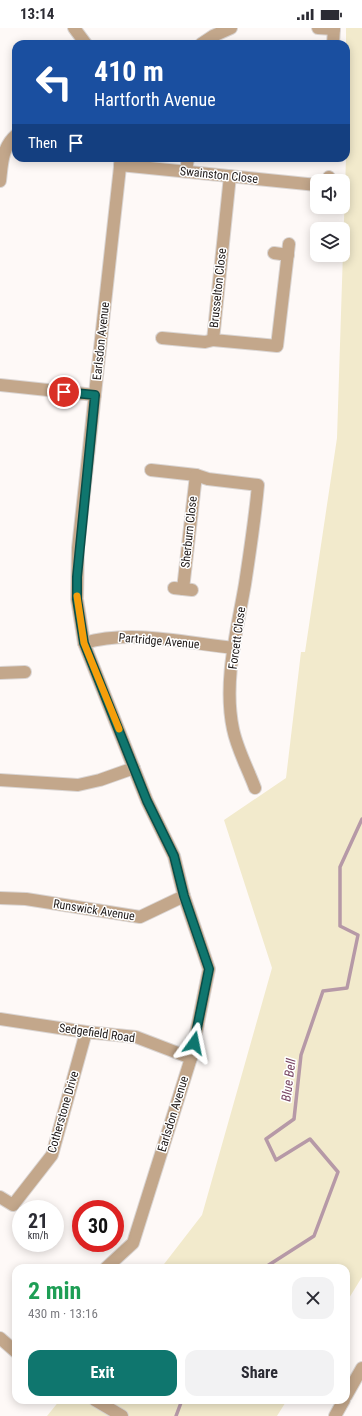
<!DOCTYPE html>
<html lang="en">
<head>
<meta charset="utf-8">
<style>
	body { margin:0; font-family:"Roboto Condensed",sans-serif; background:#f2f2f3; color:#2b2b33; height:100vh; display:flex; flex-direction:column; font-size:15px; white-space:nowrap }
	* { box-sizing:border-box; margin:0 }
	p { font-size:13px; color:#7c7c81 }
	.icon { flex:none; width:22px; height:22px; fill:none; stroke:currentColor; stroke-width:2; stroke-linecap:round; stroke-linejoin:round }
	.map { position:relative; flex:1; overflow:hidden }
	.details { position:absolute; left:12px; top:1236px; width:338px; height:140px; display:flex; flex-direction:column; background:#fff; border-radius:12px; box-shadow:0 2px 10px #0003 }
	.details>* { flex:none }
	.banner { position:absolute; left:12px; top:12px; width:338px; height:122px; border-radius:12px; box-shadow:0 2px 10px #0003; background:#1a4fa0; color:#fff; overflow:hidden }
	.buttons { position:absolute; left:310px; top:146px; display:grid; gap:8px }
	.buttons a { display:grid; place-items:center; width:40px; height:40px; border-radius:8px; background:#fff; box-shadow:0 2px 10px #0003; font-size:20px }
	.speed { position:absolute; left:12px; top:1172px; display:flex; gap:8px; font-size:20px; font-weight:700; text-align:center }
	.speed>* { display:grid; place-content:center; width:52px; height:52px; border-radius:50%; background:#fff; box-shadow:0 2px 10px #0003; line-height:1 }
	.speed small { font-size:10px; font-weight:400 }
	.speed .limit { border:6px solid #d22; background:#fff; color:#111 }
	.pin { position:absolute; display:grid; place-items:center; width:34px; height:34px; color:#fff; margin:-17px; border:2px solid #fff; border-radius:50%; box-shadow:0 1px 4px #0007 }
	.me { position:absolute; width:44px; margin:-22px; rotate:12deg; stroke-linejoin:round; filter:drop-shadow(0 0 3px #0008) }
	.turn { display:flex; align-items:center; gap:14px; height:84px; padding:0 16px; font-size:18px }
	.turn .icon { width:52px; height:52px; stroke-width:2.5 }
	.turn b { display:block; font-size:28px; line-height:34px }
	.then { display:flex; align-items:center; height:38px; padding:0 16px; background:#0003; gap:8px; font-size:15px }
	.round { display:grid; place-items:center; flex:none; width:42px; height:42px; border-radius:12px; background:#f2f2f3 }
	.overview { display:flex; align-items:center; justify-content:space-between; height:68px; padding:0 16px }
	h1 { font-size:24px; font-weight:700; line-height:30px; color:#1e9e55 }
	.cta { display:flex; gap:8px; margin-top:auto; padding:8px 16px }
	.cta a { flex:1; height:46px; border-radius:12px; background:#0f766e; color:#fff; font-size:16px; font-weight:700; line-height:46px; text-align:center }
	.cta a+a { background:#f2f2f3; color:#2b2b33 }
	.status { display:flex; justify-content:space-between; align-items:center; height:28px; padding:0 20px; background:#fff; direction:ltr }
	.status svg { height:11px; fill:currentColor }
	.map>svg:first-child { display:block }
	.green { fill:#f2eacc }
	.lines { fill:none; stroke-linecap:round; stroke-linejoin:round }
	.stream { stroke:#b699a7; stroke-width:3.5 }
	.minor-casing { stroke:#dad5d3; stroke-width:14 }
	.minor { stroke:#c3a78b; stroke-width:12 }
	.route-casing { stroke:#0a4d48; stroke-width:10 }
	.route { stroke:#0f766e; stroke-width:7 }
	.slow { stroke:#f59e0b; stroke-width:7 }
	.labels { text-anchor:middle; stroke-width:3; stroke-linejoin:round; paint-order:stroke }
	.street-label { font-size:12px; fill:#1f1a19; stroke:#fff }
	.water-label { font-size:13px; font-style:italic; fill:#774462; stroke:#fff }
</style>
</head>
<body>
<div class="status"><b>13:14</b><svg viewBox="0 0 49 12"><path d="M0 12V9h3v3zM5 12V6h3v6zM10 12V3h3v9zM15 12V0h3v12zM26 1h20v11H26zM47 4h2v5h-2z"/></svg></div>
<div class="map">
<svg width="362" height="1388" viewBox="0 0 362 1388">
	<rect width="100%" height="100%" fill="#fef9f7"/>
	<g class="green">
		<path d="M346 0H362V1249L346 1275V1240H161L202 1187 272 940 224 792 286 750 301 624H305L337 410 346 130Z"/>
		<path d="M60 1372H287L277 1388H47Z"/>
	</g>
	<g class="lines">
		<g class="stream">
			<path d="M264 1240 314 1208 338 1144 310 1111 276 1132 266 1111 294 1091 301 1027 323 963 347 960 358 907 340 898V839L362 791"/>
			<path d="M176 1388 182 1372"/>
		</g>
		<defs>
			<g id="minor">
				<path d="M74 0 86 16"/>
				<path d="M318 0 334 1"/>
				<path d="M201 16 213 8 231 0"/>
				<path d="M333 16 334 0"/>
				<path d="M120 137 317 157"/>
				<path d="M186 143 188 130"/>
				<path d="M230 148 213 312 277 318 289 216"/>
				<path d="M0 153C2 136 2 119 16 107"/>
				<path d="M328 153 329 149"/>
				<path d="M274 225 288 227"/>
				<path d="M162 310 205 314 213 312"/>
				<path d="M0 357 95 367"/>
				<path d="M151 442 196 447"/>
				<path d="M174 560 192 562"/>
				<path d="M183 561 196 447 208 451 258 457C255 491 250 523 245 556 237 603 223 654 233 701 237 721 248 741 255 760"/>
				<path d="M84 615C132 601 185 615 234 620"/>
				<path d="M0 645 25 644"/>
				<path d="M0 752 78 757 100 752 134 740"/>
				<path d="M0 870 26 871 140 889 184 868"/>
				<path d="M0 991 86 1004 136 1009 191 1030"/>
				<path d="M0 1169 13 1177 52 1127 86 1004"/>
				<path d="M106 1240 133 1215 191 1030 209 941 184 868 174 828 147 773 84 615 77 571 78 520 121 130"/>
				<path d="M0 1310 16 1324"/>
				<path d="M346 1368 362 1340"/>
				<path d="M95 1372 122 1388"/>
				<path d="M335 1388 344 1372"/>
			</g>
		</defs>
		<use href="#minor" class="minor-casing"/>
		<use href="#minor" class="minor"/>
	</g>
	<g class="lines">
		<defs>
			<path id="route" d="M64 364 95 367 77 549V571L84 615 147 773 174 828 184 868 209 941 194 1015"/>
		</defs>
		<use href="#route" class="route-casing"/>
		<use href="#route" class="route"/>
		<path class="slow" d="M77 568 84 615 119 701"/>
	</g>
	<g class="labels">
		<g class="street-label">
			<text transform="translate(219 147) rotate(6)" y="4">Swainston Close</text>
			<text transform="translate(218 260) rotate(-84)" y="4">Brusselton Close</text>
			<text transform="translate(101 313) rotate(-84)" y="4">Earlsdon Avenue</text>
			<text transform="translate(189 504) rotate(-84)" y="4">Sherburn Close</text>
			<text transform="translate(237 610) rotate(-82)" y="4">Forcett Close</text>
			<text transform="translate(159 613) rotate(5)" y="4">Partridge Avenue</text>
			<text transform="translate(94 882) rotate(9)" y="4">Runswick Avenue</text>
			<text transform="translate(97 1005) rotate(8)" y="4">Sedgefield Road</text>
			<text transform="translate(63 1084) rotate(-74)" y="4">Cotherstone Drive</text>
			<text transform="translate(173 1086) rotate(-73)" y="4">Earlsdon Avenue</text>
		</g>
		<g class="water-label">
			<text transform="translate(288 1052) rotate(-83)" y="5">Blue Bell</text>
		</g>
	</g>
</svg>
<div class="buttons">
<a><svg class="icon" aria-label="sound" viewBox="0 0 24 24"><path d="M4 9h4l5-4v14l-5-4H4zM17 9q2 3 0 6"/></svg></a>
<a><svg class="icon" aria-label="layers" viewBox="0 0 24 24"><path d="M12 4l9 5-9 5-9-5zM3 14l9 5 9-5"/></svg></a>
</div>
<div class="speed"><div>21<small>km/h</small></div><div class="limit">30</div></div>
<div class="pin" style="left:64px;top:364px;background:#d93025"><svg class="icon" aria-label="arrive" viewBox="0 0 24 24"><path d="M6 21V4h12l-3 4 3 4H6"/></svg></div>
<svg class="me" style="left:194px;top:1015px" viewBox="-20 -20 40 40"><path d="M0-17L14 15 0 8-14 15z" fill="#0f766e" stroke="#fff" stroke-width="4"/></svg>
<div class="banner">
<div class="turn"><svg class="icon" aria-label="left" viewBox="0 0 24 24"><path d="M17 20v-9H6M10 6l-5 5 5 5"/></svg><div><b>410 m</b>Hartforth Avenue</div></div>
<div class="then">Then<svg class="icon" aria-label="arrive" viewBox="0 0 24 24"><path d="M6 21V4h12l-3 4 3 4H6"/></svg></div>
</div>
<section class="details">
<div class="overview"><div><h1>2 min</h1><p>430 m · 13:16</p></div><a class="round"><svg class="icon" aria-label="close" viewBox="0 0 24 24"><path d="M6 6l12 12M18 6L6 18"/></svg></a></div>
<div class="cta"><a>Exit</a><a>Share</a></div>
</section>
</div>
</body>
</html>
